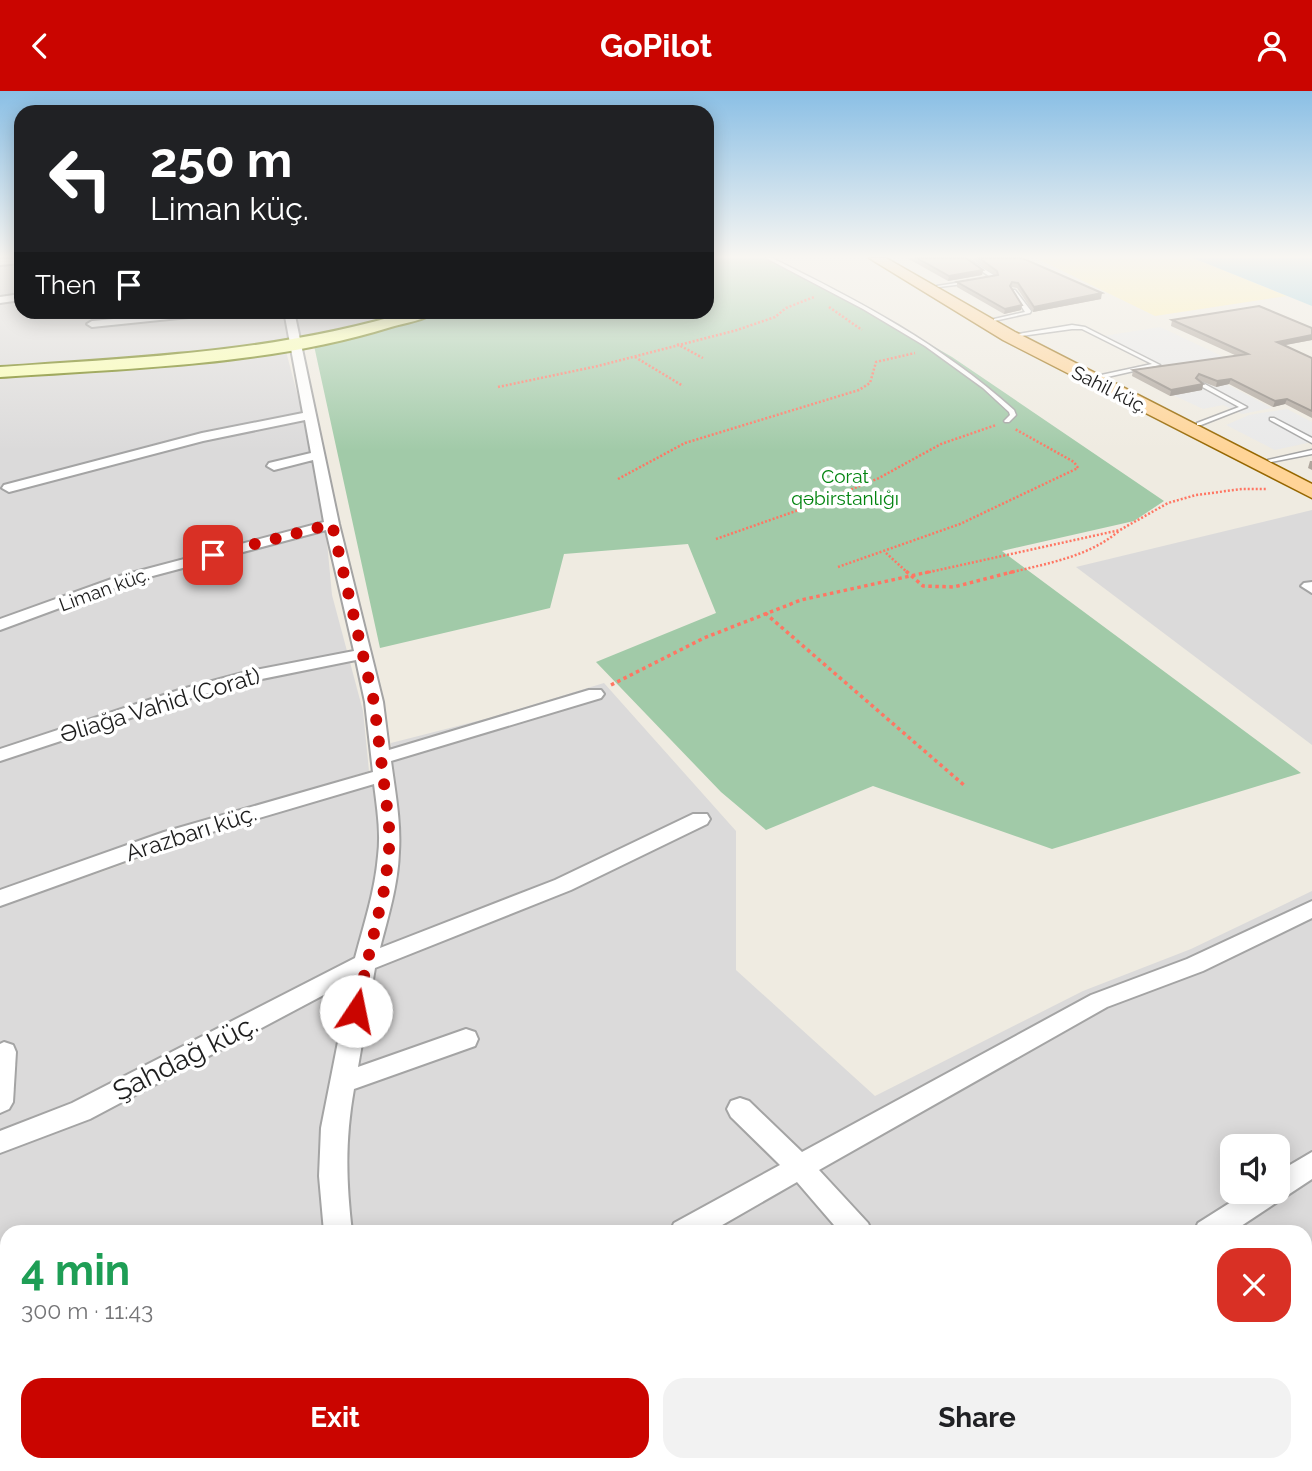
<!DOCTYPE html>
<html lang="en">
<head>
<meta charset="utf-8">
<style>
	body { margin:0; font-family:Raleway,sans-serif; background:#f2f2f2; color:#202124; height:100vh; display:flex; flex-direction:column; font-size:26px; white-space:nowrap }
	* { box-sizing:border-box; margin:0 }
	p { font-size:23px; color:#757577 }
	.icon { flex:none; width:38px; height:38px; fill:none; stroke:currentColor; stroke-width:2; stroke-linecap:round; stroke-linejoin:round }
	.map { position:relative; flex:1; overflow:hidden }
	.side { position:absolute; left:0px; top:1134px; width:1312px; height:247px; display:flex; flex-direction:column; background:#fff; border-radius:21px 21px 0 0; box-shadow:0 4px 18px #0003 }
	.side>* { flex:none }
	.banner { position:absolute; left:14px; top:14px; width:700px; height:214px; border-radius:21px; box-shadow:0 4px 18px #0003; background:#202124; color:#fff; overflow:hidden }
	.controls { position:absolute; left:1220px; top:1043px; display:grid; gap:14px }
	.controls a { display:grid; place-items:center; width:70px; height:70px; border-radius:14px; background:#fff; box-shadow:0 4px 18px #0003; font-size:35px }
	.pin { position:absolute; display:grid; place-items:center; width:60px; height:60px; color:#fff; margin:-30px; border-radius:14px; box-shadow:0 4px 10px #0006 }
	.me { position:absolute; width:77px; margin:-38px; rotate:11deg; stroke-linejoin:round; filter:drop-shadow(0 0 5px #0008) }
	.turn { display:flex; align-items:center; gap:24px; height:147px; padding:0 21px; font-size:32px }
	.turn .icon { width:91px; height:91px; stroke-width:2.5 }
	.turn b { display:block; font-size:49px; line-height:60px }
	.then { display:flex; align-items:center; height:66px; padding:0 21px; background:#0003; gap:14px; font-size:26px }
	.round { display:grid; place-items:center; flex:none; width:74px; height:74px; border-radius:21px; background:#f2f2f2 }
	.head { display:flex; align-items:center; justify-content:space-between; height:119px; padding:0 21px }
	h1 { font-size:42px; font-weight:700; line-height:52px; color:#1e9e55 }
	.button { display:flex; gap:14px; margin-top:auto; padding:14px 21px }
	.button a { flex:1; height:80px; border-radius:21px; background:#ca0500; color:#fff; font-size:28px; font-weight:700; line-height:80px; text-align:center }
	.button a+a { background:#f2f2f2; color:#202124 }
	header { display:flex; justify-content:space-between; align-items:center; height:91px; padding:0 21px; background:#ca0500; color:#fff; font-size:32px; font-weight:700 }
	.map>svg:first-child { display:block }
	.residential { fill:#dbdada; fill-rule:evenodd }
	.sand { fill:#fff1b0 }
	.cemetery { fill:#a1caa8 }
	.parking { fill:#e9e9e9 }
	.water { fill:#9ed0e1 }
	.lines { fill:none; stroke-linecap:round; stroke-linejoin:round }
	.lane-casing { stroke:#a4a4a4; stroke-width:3 }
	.street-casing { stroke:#a4a4a4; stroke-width:4 }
	.secondary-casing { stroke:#687800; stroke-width:4 }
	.primary-casing { stroke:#966700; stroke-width:3 }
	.path-far1 { stroke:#ff7663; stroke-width:2.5; stroke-dasharray:2 2; stroke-linecap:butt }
	.path { stroke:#ff7663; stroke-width:3.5; stroke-dasharray:3.5 3.5; stroke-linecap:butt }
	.lane { fill:#fff; fill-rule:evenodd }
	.street { fill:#fff; fill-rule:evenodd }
	.secondary { fill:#f9ffb0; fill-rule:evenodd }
	.primary { fill:#ffd497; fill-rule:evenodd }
	.wall { fill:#afa69d }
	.shaded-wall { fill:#8e8780 }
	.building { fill:#cbc1b7; stroke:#8e8780; stroke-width:2 }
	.route { stroke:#ca0500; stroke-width:12; stroke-dasharray:0 21.6 }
	.labels { text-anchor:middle; stroke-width:7; stroke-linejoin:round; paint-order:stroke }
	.far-street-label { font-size:19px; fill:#1d1d1d; stroke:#fff }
	.far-park-label { font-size:19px; fill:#028410; stroke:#fff }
	.street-label { font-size:23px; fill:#1d1d1d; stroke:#fff }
	.near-street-label { font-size:28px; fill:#1d1d1d; stroke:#fff }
</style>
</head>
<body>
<header><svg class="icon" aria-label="back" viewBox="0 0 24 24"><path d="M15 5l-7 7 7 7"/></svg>GoPilot<svg class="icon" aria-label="person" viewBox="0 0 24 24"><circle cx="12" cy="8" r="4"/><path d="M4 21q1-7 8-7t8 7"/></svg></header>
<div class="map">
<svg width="1312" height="1380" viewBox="0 0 1312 1380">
	<rect width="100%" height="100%" fill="#efebe1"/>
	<g class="residential">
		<path d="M0 167H21V220L418 221 367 237 283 249 306 336 327 451 332 504 363 620 369 680 51 779 0 798Z"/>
		<path d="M1312 419V654L1076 476Z"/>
		<path d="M604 592 736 740V879L875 1005 1083 900 1191 858 1312 800V1380H0V816L240 733 393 687 391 652 489 627ZM1232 1055H1278V1101H1232ZM7 1141H1306V1374H7Z"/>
	</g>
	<path class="sand" d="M1036 167H1193L1287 205 1155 225Z"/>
	<path class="cemetery" d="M707 167H773L836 199 952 266 1164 410 1134 430 1002 460 1301 682 1052 758 873 695 766 739 721 701 596 571 716 522 688 453 564 463 550 517 380 557 313 250 391 237 442 221 707 220Z"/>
	<g class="parking">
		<path d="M1160 236 1228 268 1159 278 1097 246Z"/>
		<path d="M1200 279 1272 317 1242 323 1223 314 1203 318 1173 304 1190 301 1169 291Z"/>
		<path d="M1287 318 1312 331V351L1275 359 1226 334 1249 324Z"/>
	</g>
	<path class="water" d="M1193 167H1312V215Z"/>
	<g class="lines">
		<defs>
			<g id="lane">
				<path d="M766 167H772C861 211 939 252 1014 319L1016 324 1009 331H1005L1004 330 1010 324 1009 321 983 297 925 255 863 218Z"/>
				<path d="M962 167H967L995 185 986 190H982V188L989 185Z"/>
				<path d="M969 190 971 192 939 196 937 195Z"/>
				<path d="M1011 199H1015L1031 220 1030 222 994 230V228L1025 221Z"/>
				<path d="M1072 234 1085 236 1160 274 1103 287 1101 286V284L1152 273 1082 238H1072L1021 245 1018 243Z"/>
				<path d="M1197 291H1201L1247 316 1201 334H1197V332L1239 316 1197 293Z"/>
				<path d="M1270 327H1274L1312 347V352L1270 329Z"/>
				<path d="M1312 359V363L1271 371 1268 369Z"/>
			</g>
			<g id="street">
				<path d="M21 167V172L0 174V168Z"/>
				<path d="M21 203V209L0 212V206Z"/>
				<path d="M201 220H247L92 236 87 233 92 230Z"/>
				<path d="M284 220H294L339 433 383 611 389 659 589 599H601L604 603 601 607 391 670C395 700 401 731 399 761 398 794 388 826 380 857L555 789 693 723H707L710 728 707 733 571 799 375 877 358 976 466 938 475 941 478 948 475 955 354 998C345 1049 346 1090 352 1141H324L319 1085 321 1037 350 890 90 1028 0 1062V1040L72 1012 355 867C364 833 375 800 378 765 381 741 377 717 374 693L178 751 0 815V799L164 741 373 681 365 611 356 569 252 590 194 606 0 670V658L182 598 250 580 354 560 326 439 130 491 0 539V528L120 485 324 431 313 369 274 379 267 375 269 372 311 362 305 329 203 350 9 401 2 397 4 394 202 342 303 322Z"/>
				<path d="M1312 491V502L1301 495 1304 492Z"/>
				<path d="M1312 810V827L1203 880 1107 916 819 1079 868 1132 872 1141H840L797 1091 710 1141H670L674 1132 780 1074 731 1026 727 1018 731 1010 740 1007 749 1010 802 1061 1091 904 1187 868Z"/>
				<path d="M4 951 13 954 16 961 13 1011 9 1018 0 1022V953Z"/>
				<path d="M1312 1061V1088L1232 1141H1194L1198 1132 1247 1101H1278V1081Z"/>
				<path d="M264 1374H308L306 1380H262Z"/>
				<path d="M310 1374H342L343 1380H311Z"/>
				<path d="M1011 1374H1045L1047 1380H1013Z"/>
			</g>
			<path id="secondary" d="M412 220H436C426 229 405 232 391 236 266 275 130 277 0 286V276C139 267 278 261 412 220Z"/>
			<path id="primary" d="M869 167H886L1015 241 1312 393V407L1003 249Z"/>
		</defs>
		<use href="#lane" class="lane-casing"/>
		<use href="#street" class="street-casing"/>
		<use href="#secondary" class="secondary-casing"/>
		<use href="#primary" class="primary-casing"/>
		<g class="path-far1">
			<path d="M829 216 862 239"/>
			<path d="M677 253 703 267"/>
			<path d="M635 266 683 295"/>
			<path d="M498 296 598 275 737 239 775 226 786 217 814 206"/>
			<path d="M618 388 685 352 859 299 870 292 876 271 915 262"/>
			<path d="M716 448 813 414 879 387 941 353 996 334"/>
			<path d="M886 462 908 482"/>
			<path d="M838 476 960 433 1078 377 1074 371 1015 338"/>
			<path d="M925 482 1120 439 1168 412 1196 404 1242 398H1267"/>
			<path d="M1009 482C1048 472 1088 466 1119 440"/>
		</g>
		<g class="path">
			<path d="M906 480 923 495 954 496 1016 480"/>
			<path d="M765 522 965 695"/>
			<path d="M611 594 704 547 801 509 933 480"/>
		</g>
		<use href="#lane" class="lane"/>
		<use href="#street" class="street"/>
		<use href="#secondary" class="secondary"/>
		<use href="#primary" class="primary"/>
	</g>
	<g class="wall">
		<path d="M907 167H966L983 179 982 184 948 190Z"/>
		<path d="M971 167H1022L1101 208 1033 221 1017 197 1011 196 1021 219 1004 223 957 196V191L995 184Z"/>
		<path d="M1172 229 1312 249 1285 254 1312 267V327L1285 313 1273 316 1229 293 1216 296 1198 289 1203 293 1202 299 1170 305 1132 285 1133 279 1237 265 1171 235Z"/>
		<path d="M1310 370H1312V379L1308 377Z"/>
	</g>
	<g class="shaded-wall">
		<path d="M983 179 982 184 948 190 949 185Z"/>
		<path d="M1102 202 1101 208 1033 221 1034 216Z"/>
		<path d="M1022 214 1021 219 1004 223 1005 218Z"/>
		<path d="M1312 244V249L1275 256 1277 251Z"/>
		<path d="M1231 288 1229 293 1216 296 1217 290Z"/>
		<path d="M1203 293 1202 299 1170 305 1171 299Z"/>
		<path d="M1287 308 1285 313 1273 316 1275 310Z"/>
	</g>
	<g class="building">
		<path d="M917 167H966L983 179 949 185Z"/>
		<path d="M979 167H1022L1102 202 1034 216 1018 192 1012 191 1010 195 1022 214 1005 218 957 191 998 184 997 180Z"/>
		<path d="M1259 215 1312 237V244L1277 251 1312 267V320L1287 308 1275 310 1231 288 1217 290 1199 283 1196 287 1203 293 1171 299 1133 279 1248 263 1172 229Z"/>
	</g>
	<linearGradient id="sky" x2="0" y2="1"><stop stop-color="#8abfe5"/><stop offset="0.46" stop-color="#f8f6f2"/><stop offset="1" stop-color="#f8f6f2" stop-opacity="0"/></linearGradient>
	<rect width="1312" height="360" fill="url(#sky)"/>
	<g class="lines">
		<path class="route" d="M213 464 332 433 374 611 389 733V763L384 799 356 920"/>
	</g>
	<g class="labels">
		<g class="far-street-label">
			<text transform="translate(1110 298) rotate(27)" y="7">Sahil küç.</text>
			<text transform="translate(104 498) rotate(-20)" y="7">Liman küç.</text>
		</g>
		<g class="far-park-label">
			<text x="845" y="392">Corat<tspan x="845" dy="22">qəbirstanlığı</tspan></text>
		</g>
		<g class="street-label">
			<text transform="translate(160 614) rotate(-17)" y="8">Əliağa Vahid (Corat)</text>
			<text transform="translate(191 742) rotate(-18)" y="8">Arazbarı küç.</text>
		</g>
		<g class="near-street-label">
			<text transform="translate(185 966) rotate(-27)" y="10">Şahdağ küç.</text>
		</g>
	</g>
</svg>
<div class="controls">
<a><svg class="icon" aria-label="sound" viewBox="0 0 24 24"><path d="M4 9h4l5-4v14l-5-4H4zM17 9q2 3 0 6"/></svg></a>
</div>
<div class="pin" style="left:213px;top:464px;background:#d93025"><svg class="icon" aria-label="arrive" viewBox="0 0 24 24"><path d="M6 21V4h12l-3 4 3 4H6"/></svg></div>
<svg class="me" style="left:356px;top:920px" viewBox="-20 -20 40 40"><circle r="19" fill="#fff"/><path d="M0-13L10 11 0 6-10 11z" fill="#ca0500"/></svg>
<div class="banner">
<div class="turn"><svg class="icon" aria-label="left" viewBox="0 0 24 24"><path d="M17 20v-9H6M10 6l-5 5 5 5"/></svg><div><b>250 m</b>Liman küç.</div></div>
<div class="then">Then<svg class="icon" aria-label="arrive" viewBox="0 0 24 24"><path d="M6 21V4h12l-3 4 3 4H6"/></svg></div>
</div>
<section class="side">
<div class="head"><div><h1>4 min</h1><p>300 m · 11:43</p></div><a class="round" style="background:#d93025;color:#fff"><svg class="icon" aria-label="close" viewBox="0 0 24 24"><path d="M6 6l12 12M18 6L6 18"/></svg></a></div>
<div class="button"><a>Exit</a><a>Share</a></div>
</section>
</div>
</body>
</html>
